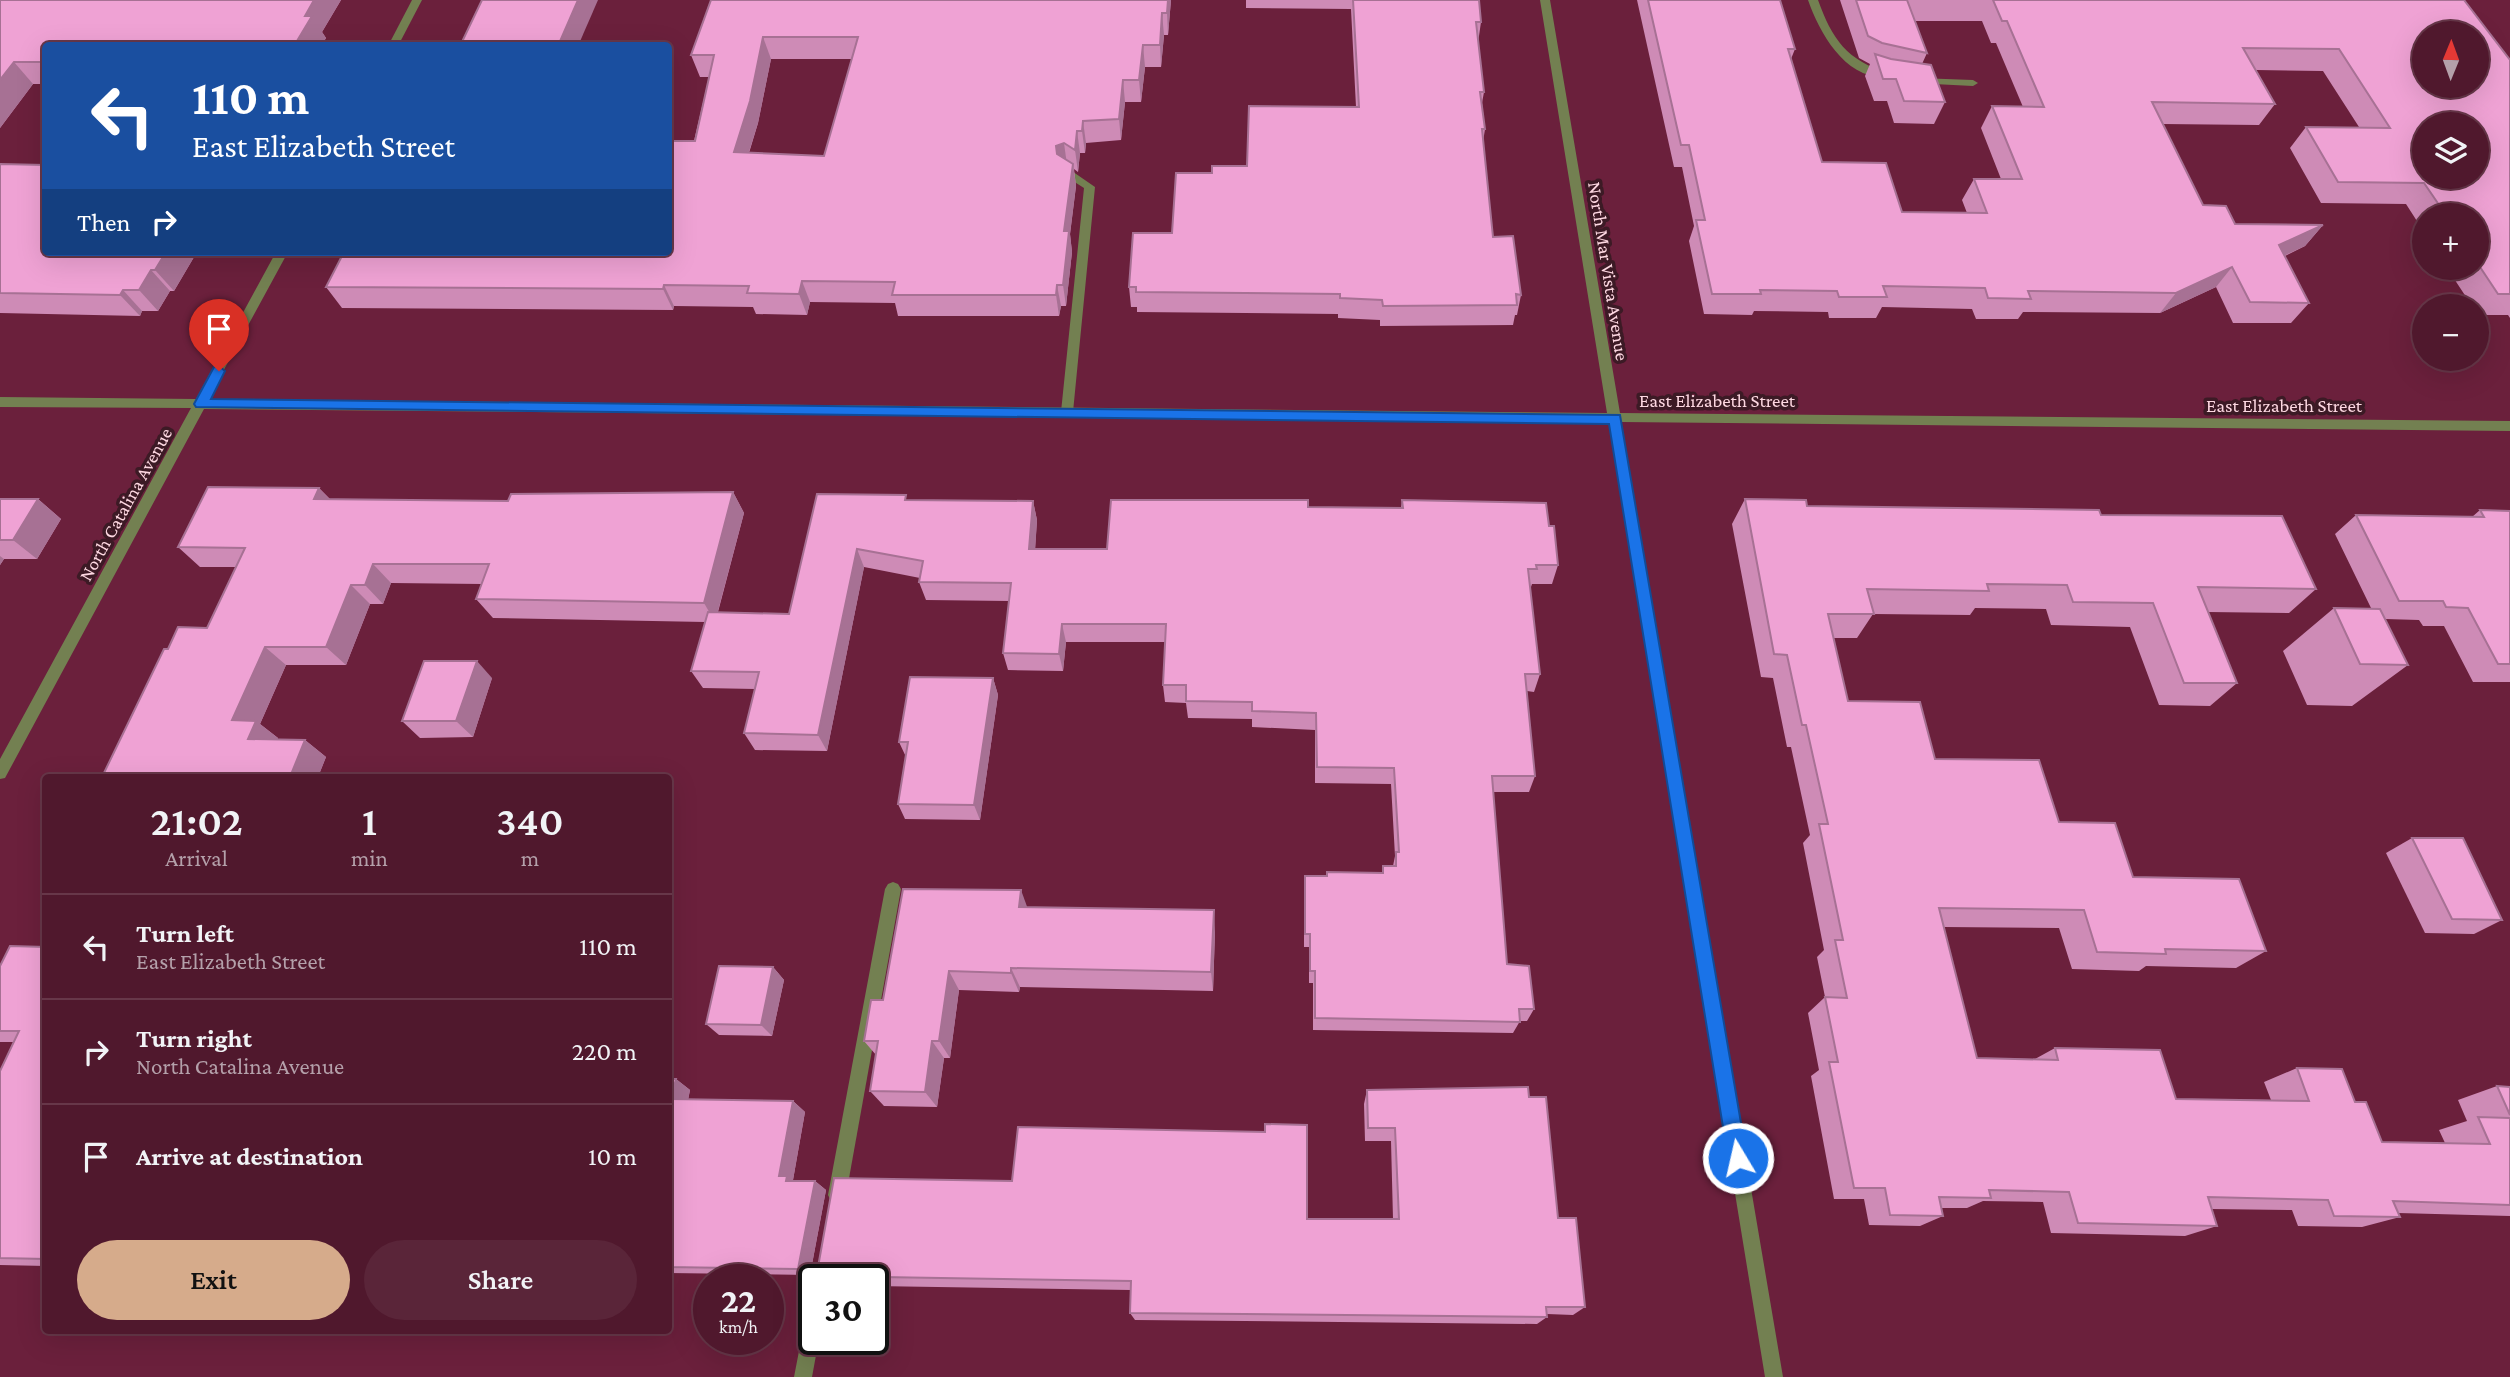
<!DOCTYPE html>
<html lang="en">
<head>
<meta charset="utf-8">
<style>
	body { margin:0; font-family:"Crimson Pro",serif; background:#5a2539; color:#f1f3f6; height:100vh; display:flex; flex-direction:column; font-size:26px; white-space:nowrap }
	* { box-sizing:border-box; margin:0 }
	p { font-size:23px; color:#b4a0aa }
	.icon { flex:none; width:38px; height:38px; fill:none; stroke:currentColor; stroke-width:2; stroke-linecap:round; stroke-linejoin:round }
	.map { position:relative; flex:1; overflow:hidden }
	.side { position:absolute; left:42px; top:774px; width:630px; height:560px; display:flex; flex-direction:column; background:#50182d; border-radius:7px; box-shadow:0 7px 28px #0002,0 0 0 2px #673749 }
	.side>* { flex:none }
	.banner { position:absolute; left:42px; top:42px; width:630px; height:214px; border-radius:7px; box-shadow:0 7px 28px #0002,0 0 0 2px #673749; background:#1a4fa0; color:#fff; overflow:hidden }
	.needle { width:46px; rotate:1deg }
	.controls { position:absolute; left:2412px; top:21px; display:grid; gap:14px }
	.controls a { display:grid; place-items:center; width:77px; height:77px; border-radius:50%; background:#50182d; box-shadow:0 7px 28px #0002,0 0 0 2px #673749; font-size:35px }
	.speed { position:absolute; left:693px; top:1264px; display:flex; gap:14px; font-size:35px; font-weight:700; text-align:center }
	.speed>* { display:grid; place-content:center; width:91px; height:91px; border-radius:50%; background:#50182d; box-shadow:0 7px 28px #0002,0 0 0 2px #673749; line-height:1 }
	.speed small { font-size:18px; font-weight:400 }
	.speed .limit { border:4px solid #111; border-radius:10px; background:#fff; color:#111 }
	.pin { position:absolute; display:grid; place-items:center; width:60px; height:60px; color:#fff; margin:-72px -30px; border-radius:50% 50% 50% 0; rotate:-45deg; box-shadow:0 0 7px #0007 }
	.pin .icon { rotate:45deg }
	.me { position:absolute; width:77px; margin:-38px; rotate:351deg; stroke-linejoin:round; filter:drop-shadow(0 0 5px #0008) }
	.turn { display:flex; align-items:center; gap:24px; height:147px; padding:0 35px; font-size:32px }
	.turn .icon { width:91px; height:91px; stroke-width:2.5 }
	.turn b { display:block; font-size:49px; line-height:60px }
	.then { display:flex; align-items:center; height:66px; padding:0 35px; background:#0003; gap:14px; font-size:26px }
	.eta { display:flex; justify-content:space-evenly; align-items:center; height:119px; text-align:center }
	.eta b { font-size:42px; font-weight:600; line-height:49px }
	.button { display:flex; gap:14px; margin-top:auto; padding:14px 35px }
	.button a { flex:1; height:80px; border-radius:42px; background:#d6ab8b; color:#111; font-size:28px; font-weight:600; line-height:80px; text-align:center }
	.button a+a { background:#5a2539; color:#f1f3f6 }
	ul { padding:0; list-style:none }
	li { display:flex; align-items:center; gap:21px; height:105px; padding:0 35px; border-top:2px solid #673749 }
	li div { flex:1 }
	li b { display:block; font-size:26px }
	li em { font-style:normal }
	.map>svg:first-child { display:block }
	.lines { fill:none; stroke-linecap:round; stroke-linejoin:round }
	.lane { fill:#738051; fill-rule:evenodd }
	.street { fill:#738051; fill-rule:evenodd }
	.wall { fill:#ce8bb6; fill-rule:evenodd }
	.shaded-wall { fill:#a77194 }
	.building { fill:#efa2d4; stroke:#a77194; stroke-width:2; fill-rule:evenodd }
	.route { fill:#1a73e8; stroke:#114b97; stroke-width:2 }
	.labels { text-anchor:middle; stroke-width:7; stroke-linejoin:round; paint-order:stroke }
	.street-label { font-size:19px; fill:#fed8e2; stroke:#3c1a25 }
</style>
</head>
<body>
<div class="map">
<svg width="2510" height="1377" viewBox="0 0 2510 1377">
	<rect width="100%" height="100%" fill="#6b203c"/>
	<g class="lines">
		<g class="lane">
			<path d="M1808 0H1818C1832 39 1847 61 1889 73V77C1846 81 1820 34 1808 0Z"/>
			<path d="M1918 78 1973 80 1978 83 1973 86 1914 83V79Z"/>
			<path d="M1066 167 1095 187 1073 412 1067 417 1061 412 1084 188 1062 174V168Z"/>
			<path d="M893 882 898 884 901 889 846 1195 843 1201 837 1204 831 1201 828 1195 885 889 888 884Z"/>
			<path d="M814 1311V1339H819L812 1377H794L805 1320 808 1314Z"/>
		</g>
		<g class="street">
			<path d="M412 0H422L398 46H388Z"/>
			<path d="M1540 0H1550L1620 413 2510 421V431L1621 422 1783 1377H1765L1609 422 204 409 5 778 0 779V759L191 408 0 407V397L196 399 276 252H288L208 399 1607 413Z"/>
		</g>
	</g>
	<g class="wall">
		<path d="M0 0H341L322 32 326 38 321 46H46V84H33L0 128Z"/>
		<path d="M711 0H1171L1168 35H1164L1161 67H1145L1141 102H1125L1121 140 1086 143 1085 153H1080L1078 172 1074 169 1076 186 1070 234 1072 252 1066 306H1061L1059 316H898L895 303 810 302 807 315 756 314 753 307 674 306 673 310 342 308 326 287 668 252 709 77H700L691 55ZM771 59H852L824 156 749 153 758 123Z"/>
		<path d="M1246 0H1479L1481 22 1478 43 1484 92 1482 103 1485 129 1483 142 1493 237 1521 295 1517 315H1515L1513 325 1380 326V320L1338 318V314L1137 312V307H1131L1129 287 1172 233 1212 173 1247 166 1356 107 1351 9 1246 8Z"/>
		<path d="M1637 0H1780L1795 49 1791 59 1822 162 1902 212 1967 213 1962 200 1974 179H2001L1981 128 1992 106 2023 107 1996 43H1991L1982 21H1914L1927 53 1922 64 1945 102 1934 124 1894 123 1887 101H1874L1865 76 1870 64 1859 58 1840 0H2464L2510 60V318L2508 315H2477L2476 306H2472L2447 268H2476V215H2424V232L2406 204 2321 203 2290 148 2306 127H2359L2323 71 2256 70 2275 104 2259 125 2162 124 2203 205 2235 224 2323 225 2305 246 2285 256 2309 303 2291 323H2233L2216 287 2160 313 2023 312 2018 319H1976L1972 309 1882 307 1876 318H1829L1828 312 1754 311 1752 315 1704 314 1689 241 1694 226 1682 167H1674Z"/>
		<path d="M0 164 45 165 46 252H197L174 291H170L158 311H142L140 316 0 313Z"/>
		<path d="M319 488 330 499 508 501 733 492 744 513 718 612 789 614 908 500 1033 501 1037 520 1035 549H1107L1308 507 1401 508 1402 500 1549 526 1558 565 1552 584H1532L1531 587H1530L1540 674 1534 692 1527 691 1535 776 1529 792H1493L1507 964 1534 1009 1527 1021H1520L1513 1033 1313 1030V983H1309V947H1304V890L1305 876H1327L1382 873 1383 866H1393L1395 856 1391 784 1315 783V730L1252 727V719L1188 718 1186 703 1165 702 1163 685 1165 642H1066L1063 671 1008 670 1003 653 1009 601 926 600 919 582 920 578 864 567 827 751 755 750 744 733 755 689 703 688 691 671 705 622 493 618 476 599 482 584 391 583 383 604H370L346 665H286L260 724 278 738 277 739 305 740 326 757 318 777H102L168 649 207 628 236 567H200L178 547Z"/>
		<path d="M0 499H38L61 519 37 559H4L0 565Z"/>
		<path d="M1745 499 1807 506 2101 515 2316 589 2289 613 2208 612 2237 683 2210 706 2159 705 2130 627 2051 625 2046 609 1975 608 1970 615 1873 614 1857 638H1833L1848 701 1935 759 2059 822 2133 877 2266 951 2236 968 2146 966 2139 971 2072 969 2059 928 1944 927 1977 1058 2035 1059 2055 1048 2176 1099 2271 1100 2264 1082 2297 1068 2355 1102 2382 1142 2445 1143 2439 1130 2467 1121 2458 1100 2497 1086 2510 1087V1216L2398 1213 2400 1217 2362 1227 2298 1226 2292 1210 2211 1209 2217 1226 2185 1236 2051 1233 2043 1202 1983 1201 1967 1208H1941L1943 1216 1920 1226 1869 1225 1864 1199H1834L1811 1076 1819 1070 1808 1013 1825 997 1817 957 1824 950 1803 843 1810 835 1791 747H1787L1773 678 1761 677 1732 524Z"/>
		<path d="M2480 510 2510 511V682H2473L2444 626H2423L2419 620 2385 619 2408 665 2352 706 2307 705 2283 651 2334 608H2371L2335 534 2356 515 2472 517Z"/>
		<path d="M492 678 473 737 420 738 402 721Z"/>
		<path d="M993 678 998 695 980 820 905 819 898 804 906 757 899 742Z"/>
		<path d="M2412 838 2502 920 2474 934 2425 933 2386 853Z"/>
		<path d="M1027 907 1215 931 1213 991 1020 987 1019 992 959 990 950 1058H944L937 1107 884 1106 870 1091 876 1055 864 1041 883 1000Z"/>
		<path d="M46 947V1266L0 1265V1071L14 1042H0V966Z"/>
		<path d="M773 967 784 980 772 1036 719 1035 706 1024Z"/>
		<path d="M668 1079H676L690 1090 688 1100 793 1101 805 1112 793 1180 815 1181 826 1190 810 1275 668 1273Z"/>
		<path d="M1367 1090 1529 1097 1558 1218 1585 1307 1573 1315 1547 1314V1317L1537 1324 1135 1320 1130 1313 1131 1290 873 1286V1279H824L819 1276 820 1268 818 1267 1307 1219H1393L1391 1141H1365L1364 1104Z"/>
	</g>
	<g class="shaded-wall">
		<path d="M314 0H341L322 32 326 38 321 46H294L305 16Z"/>
		<path d="M578 0H598L578 46H558Z"/>
		<path d="M1168 0H1171L1168 35 1167 13Z"/>
		<path d="M1162 13 1164 35 1161 67 1160 45Z"/>
		<path d="M763 37 771 59 758 123 742 174 734 152Z"/>
		<path d="M1143 45 1145 67 1141 102 1139 80Z"/>
		<path d="M14 62 33 84 0 128V80Z"/>
		<path d="M1123 80 1125 102 1121 140 1119 119Z"/>
		<path d="M1083 121 1086 143 1085 153 1082 131Z"/>
		<path d="M1077 131 1080 153 1078 172 1075 150Z"/>
		<path d="M1064 143 1067 165 1059 168 1056 146Z"/>
		<path d="M1073 164 1076 186 1070 234 1072 252 1066 306 1063 285 1064 231Z"/>
		<path d="M2323 225 2305 246 2262 266 2279 245Z"/>
		<path d="M166 252H197L174 291 155 270Z"/>
		<path d="M2232 267 2216 287 2160 313 2176 293Z"/>
		<path d="M151 270 170 291 158 311 139 290Z"/>
		<path d="M802 281 810 302 807 315 799 294Z"/>
		<path d="M664 285 674 306 673 310 663 289Z"/>
		<path d="M1057 285 1061 306 1059 316 1056 295Z"/>
		<path d="M123 290 142 311 140 316 120 295Z"/>
		<path d="M319 488 338 508 314 499Z"/>
		<path d="M733 492 744 513 715 622 704 603Z"/>
		<path d="M38 499 61 519 37 559 13 540Z"/>
		<path d="M1033 501 1037 520 1034 568 1029 549Z"/>
		<path d="M857 549 864 567 827 751 818 735Z"/>
		<path d="M0 556 4 559 0 565Z"/>
		<path d="M373 564 391 583 383 604 365 585Z"/>
		<path d="M351 585 370 604 346 665 326 647Z"/>
		<path d="M1062 624 1066 642 1063 671 1059 654Z"/>
		<path d="M265 647 286 665 260 724 278 738 270 756 248 739 232 720Z"/>
		<path d="M477 661 492 678 473 737 456 721Z"/>
		<path d="M993 678 998 695 980 820 974 805Z"/>
		<path d="M305 740 326 757 318 777H290Z"/>
		<path d="M1021 890 1029 912 1019 907Z"/>
		<path d="M1214 910 1215 931 1213 991 1211 972Z"/>
		<path d="M773 967 784 980 772 1036 761 1025Z"/>
		<path d="M1011 968 1020 987 1019 992 1011 973Z"/>
		<path d="M949 971 959 990 950 1058 939 1041Z"/>
		<path d="M932 1041 944 1058 937 1107 925 1092Z"/>
		<path d="M676 1079 690 1090 686 1110 671 1099Z"/>
		<path d="M793 1101 805 1112 793 1180 799 1185 798 1189 779 1176Z"/>
		<path d="M815 1181 826 1190 810 1275 798 1269Z"/>
	</g>
	<g class="building">
		<path d="M0 0H314L305 16H312L294 46H174L176 42 86 41 82 46H46V62H14L0 80Z"/>
		<path d="M482 0H578L558 46H460Z"/>
		<path d="M711 0H1168L1167 13H1162L1160 45H1143L1139 80H1123L1119 119 1083 121 1082 131H1077L1075 150 1064 143 1056 146 1057 154 1073 164 1064 231H1069L1063 285H1057L1056 295H892L895 282 802 281 799 294 747 293 749 286 664 285 663 289 326 287 344 252H668V141H695L714 55H691ZM763 37H858L824 156 734 152 750 101Z"/>
		<path d="M1353 0H1479L1481 22H1476L1484 92H1480L1485 129H1482L1493 237 1513 236 1521 295 1516 294 1517 305 1383 306 1382 300 1340 298V294L1136 292V287H1129L1133 233H1172L1176 173H1212V166H1247L1249 106 1359 107Z"/>
		<path d="M1648 0H1780L1795 49H1788L1822 162 1886 163 1902 212 1987 213 1974 179H2022L1992 106 2044 107 2007 21H2002L1993 0H2464L2510 60V294H2498L2476 261V215H2446L2424 183 2338 182 2306 127 2390 128 2339 49 2243 48 2275 104 2152 102 2203 205 2226 206 2235 224 2323 225 2279 245 2309 303 2250 302 2232 267 2176 293 2028 291 2031 299 1988 298 1985 288 1883 286 1887 297H1839L1837 291 1760 290 1761 294H1712L1696 220H1705L1689 145H1681ZM2424 33H2476V86H2424ZM2424 124H2476V177H2424Z"/>
		<path d="M1856 0H1907L1927 53 1882 43 1868 36Z"/>
		<path d="M1875 54 1891 59 1931 65 1945 102 1904 101 1896 79H1883Z"/>
		<path d="M0 164 45 165 46 164V252H166L155 270H151L139 290H123L120 295 0 293Z"/>
		<path d="M208 487 319 488 314 499 508 501 511 494 733 492 704 603 476 599 489 564H373L365 585H351L326 647H265L232 720 256 721 248 739 305 740 290 777H102L164 649H168L178 627 207 628 245 548 178 547Z"/>
		<path d="M817 494 906 495 905 500 1033 501 1029 549H1107L1111 500H1308V507L1403 508 1402 500 1546 503 1549 526H1554L1558 565H1536L1537 569H1528L1540 674H1525L1535 776H1492L1507 964 1529 966 1534 1009H1519L1520 1022 1315 1018V971H1310V934H1305V876H1327V872L1383 873V866H1396V852H1399L1394 768 1317 767 1316 713 1252 711V702L1186 701V685H1163L1166 624H1062L1059 654 1003 653 1011 583 919 582 923 561 857 549 818 735 744 733 759 672 691 671 708 612 789 614Z"/>
		<path d="M0 499H38L13 540H0Z"/>
		<path d="M1745 499 1806 500 1807 506 2099 510 2101 515 2282 516 2316 589 2198 587 2237 683H2184L2153 603 2073 602 2067 585 1987 584 1989 591 1867 589 1874 614H1828L1848 701 1920 702 1935 759 2039 760 2059 822 2115 823 2133 877 2239 879 2266 951 2165 949 2166 954 2097 952 2084 910 1939 908 1977 1058 2058 1060 2055 1048 2160 1050 2176 1099 2309 1101 2297 1068 2342 1069 2355 1102H2366L2382 1142 2490 1144 2478 1117 2510 1118V1205L2393 1201 2400 1217 2334 1216 2328 1200 2208 1197 2217 1226 2078 1223 2069 1192 1989 1190 1991 1198 1939 1197 1943 1216 1890 1215 1885 1188H1854L1829 1062H1838L1825 997 1847 998 1835 940H1843L1819 824H1828L1806 725H1802L1787 655 1774 654Z"/>
		<path d="M2480 510 2510 511V664H2498L2468 608 2446 607 2443 601H2399L2356 515 2484 517Z"/>
		<path d="M2334 608 2380 609 2408 665 2360 664Z"/>
		<path d="M424 661H477L456 721H402Z"/>
		<path d="M910 677 993 678 974 805 898 804 908 742H899Z"/>
		<path d="M2412 838H2463L2502 920 2452 919Z"/>
		<path d="M903 889 1021 890 1019 907 1214 910 1211 972 1011 968V973L949 971 939 1041H932L925 1092 870 1091 878 1041H864L871 1000H883Z"/>
		<path d="M10 946 46 947V1259L0 1258V1071L19 1031H0V966Z"/>
		<path d="M719 966 773 967 761 1025 706 1024Z"/>
		<path d="M668 1079H676L671 1099 793 1101 779 1176H787L786 1181H815L798 1269 668 1267Z"/>
		<path d="M2497 1086 2510 1087V1115Z"/>
		<path d="M1528 1087 1529 1097H1546L1558 1218H1576L1585 1307H1546L1547 1317 1130 1313 1131 1281 819 1276 821 1267H818L834 1178 1012 1181 1018 1127 1265 1132V1124L1307 1125V1219H1399L1395 1128H1368L1367 1090Z"/>
	</g>
	<path class="route" d="M219 366 225 371 211 399 1620 415 1747 1158 1745 1165 1738 1168 1731 1165 1728 1158 1609 424 196 407 194 404 214 367Z"/>
	<g class="labels">
		<g class="street-label">
			<text transform="translate(1609 271) rotate(81)" y="7">North Mar Vista Avenue</text>
			<text x="1717" y="407">East Elizabeth Street</text>
			<text x="2284" y="412">East Elizabeth Street</text>
			<text transform="translate(125 504) rotate(-61)" y="7">North Catalina Avenue</text>
		</g>
	</g>
</svg>
<div class="controls">
<a><svg class="needle" viewBox="-14 -14 28 28"><path d="M0-13l5 13h-10z" fill="#e53935"/><path d="M0 13l5-13h-10z" fill="#b4a0aa"/></svg></a>
<a><svg class="icon" aria-label="layers" viewBox="0 0 24 24"><path d="M12 4l9 5-9 5-9-5zM3 14l9 5 9-5"/></svg></a>
<a>+</a>
<a>−</a>
</div>
<div class="speed"><div>22<small>km/h</small></div><div class="limit">30</div></div>
<div class="pin" style="left:219px;top:371px;background:#d93025"><svg class="icon" aria-label="arrive" viewBox="0 0 24 24"><path d="M6 21V4h12l-3 4 3 4H6"/></svg></div>
<svg class="me" style="left:1738px;top:1158px" viewBox="-20 -20 40 40"><circle r="17" fill="#1a73e8" stroke="#fff" stroke-width="3"/><path d="M0-11L8 9 0 5-8 9z" fill="#fff"/></svg>
<div class="banner">
<div class="turn"><svg class="icon" aria-label="left" viewBox="0 0 24 24"><path d="M17 20v-9H6M10 6l-5 5 5 5"/></svg><div><b>110 m</b>East Elizabeth Street</div></div>
<div class="then">Then<svg class="icon" aria-label="right" viewBox="0 0 24 24"><path d="M7 20v-9h11M14 6l5 5-5 5"/></svg></div>
</div>
<section class="side">
<div class="eta">
<div><b>21:02</b><p>Arrival</p></div>
<div><b>1</b><p>min</p></div>
<div><b>340</b><p>m</p></div>
</div>
<ul>
<li><svg class="icon" aria-label="left" viewBox="0 0 24 24"><path d="M17 20v-9H6M10 6l-5 5 5 5"/></svg><div><b>Turn left</b><p>East Elizabeth Street</p></div><em>110 m</em></li>
<li><svg class="icon" aria-label="right" viewBox="0 0 24 24"><path d="M7 20v-9h11M14 6l5 5-5 5"/></svg><div><b>Turn right</b><p>North Catalina Avenue</p></div><em>220 m</em></li>
<li><svg class="icon" aria-label="arrive" viewBox="0 0 24 24"><path d="M6 21V4h12l-3 4 3 4H6"/></svg><div><b>Arrive at destination</b></div><em>10 m</em></li>
</ul>
<div class="button"><a>Exit</a><a>Share</a></div>
</section>
</div>
</body>
</html>
